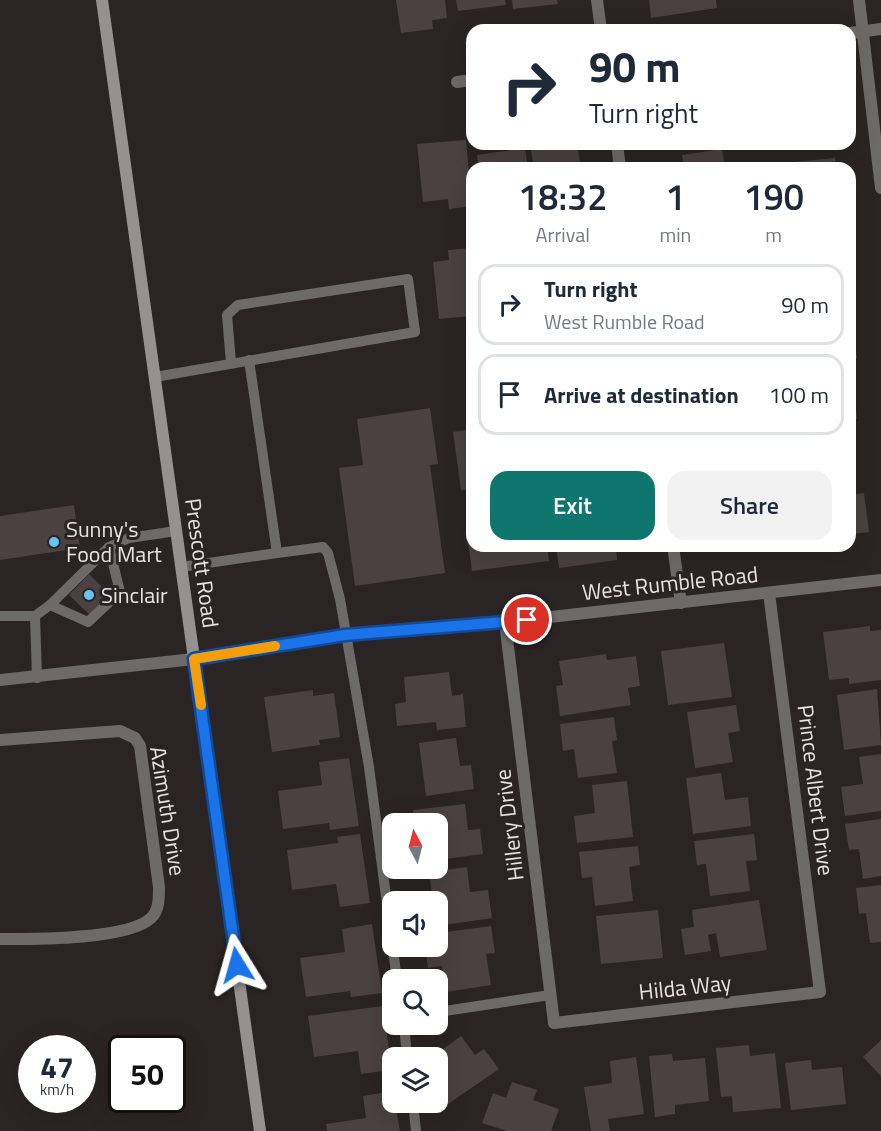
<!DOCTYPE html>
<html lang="en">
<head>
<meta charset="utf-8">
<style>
	body { margin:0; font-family:"Titillium Web",sans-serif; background:#f2f2f3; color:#1f2937; height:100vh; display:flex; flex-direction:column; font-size:22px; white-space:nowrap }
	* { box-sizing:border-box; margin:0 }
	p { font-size:20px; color:#747a83 }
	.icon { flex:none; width:33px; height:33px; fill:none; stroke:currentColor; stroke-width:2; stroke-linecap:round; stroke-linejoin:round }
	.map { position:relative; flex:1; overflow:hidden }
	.drawer { position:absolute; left:466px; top:162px; width:390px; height:390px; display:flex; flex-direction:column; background:#fff; border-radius:18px; box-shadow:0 6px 24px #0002 }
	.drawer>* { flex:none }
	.banner { position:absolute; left:466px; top:24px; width:390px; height:126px; border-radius:18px; box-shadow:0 6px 24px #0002; background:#fff; color:#1f2937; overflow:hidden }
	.needle { width:39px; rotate:353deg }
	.tools { position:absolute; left:382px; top:813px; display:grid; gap:12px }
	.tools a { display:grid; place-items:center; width:66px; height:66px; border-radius:12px; background:#fff; box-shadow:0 6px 24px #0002; font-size:30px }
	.speed { position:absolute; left:18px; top:1035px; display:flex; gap:12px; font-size:30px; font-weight:700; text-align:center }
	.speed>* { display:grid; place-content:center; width:78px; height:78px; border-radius:50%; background:#fff; box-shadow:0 6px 24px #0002; line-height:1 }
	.speed small { font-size:15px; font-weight:400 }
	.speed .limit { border:3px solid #111; border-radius:9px; background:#fff; color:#111 }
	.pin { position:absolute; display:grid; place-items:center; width:51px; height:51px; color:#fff; margin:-26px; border:3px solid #fff; border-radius:50%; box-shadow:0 2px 6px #0007 }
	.me { position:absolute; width:66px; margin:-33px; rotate:352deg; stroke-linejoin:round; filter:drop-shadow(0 0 4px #0008) }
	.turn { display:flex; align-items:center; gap:21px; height:126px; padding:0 24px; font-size:27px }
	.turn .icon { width:78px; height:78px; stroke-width:2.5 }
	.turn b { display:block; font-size:42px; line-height:51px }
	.eta { display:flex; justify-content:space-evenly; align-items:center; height:102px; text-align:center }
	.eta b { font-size:36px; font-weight:600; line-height:42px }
	.cta { display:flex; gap:12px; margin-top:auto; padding:12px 24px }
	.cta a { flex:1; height:69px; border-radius:18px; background:#0f766e; color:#fff; font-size:24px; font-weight:600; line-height:69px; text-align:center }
	.cta a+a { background:#f2f2f3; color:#1f2937 }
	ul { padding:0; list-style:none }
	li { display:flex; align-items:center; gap:18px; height:81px; margin:0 12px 9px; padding:0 12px; border:3px solid #e0e1e3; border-radius:18px }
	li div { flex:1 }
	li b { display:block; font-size:22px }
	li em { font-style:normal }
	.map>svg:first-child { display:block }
	.building { fill:#494142 }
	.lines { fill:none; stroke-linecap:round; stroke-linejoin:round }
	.service { stroke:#6e6a6a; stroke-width:10 }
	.minor { stroke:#6e6a6a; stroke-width:12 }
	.tertiary { stroke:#6e6a6a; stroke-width:12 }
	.secondary { stroke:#969091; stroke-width:12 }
	.route-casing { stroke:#114b97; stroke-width:15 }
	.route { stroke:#1a73e8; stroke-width:10 }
	.slow { stroke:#f59e0b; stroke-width:10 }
	.poi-dot { fill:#66c4ef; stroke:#2b2425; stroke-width:2 }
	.labels { text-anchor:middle; stroke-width:6; stroke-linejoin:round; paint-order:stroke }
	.poi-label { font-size:22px; fill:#e7e2e3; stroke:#2b2425; text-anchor:start }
	.street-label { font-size:22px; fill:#e7e2e3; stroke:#2b2425 }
</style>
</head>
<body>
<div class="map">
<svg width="881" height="1131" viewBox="0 0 881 1131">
	<rect width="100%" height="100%" fill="#2b2425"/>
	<g class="building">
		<path d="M396 0H445L447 18 432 20 433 29 401 33Z"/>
		<path d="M456 0H505L506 5 458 11Z"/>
		<path d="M512 0H557L558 4 513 9Z"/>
		<path d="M649 0H716L717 8 651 18Z"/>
		<path d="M466 140 472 206 449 209 448 199 423 202 417 144Z"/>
		<path d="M530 144H577L581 168H534Z"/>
		<path d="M525 148 528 168H479L477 155Z"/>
		<path d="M722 149 725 168H684L682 155Z"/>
		<path d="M835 158 836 168H795L794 162Z"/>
		<path d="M472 248V316L439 319 433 262 449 260 448 250Z"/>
		<path d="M850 310 857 358H850Z"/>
		<path d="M850 389H854L857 419H850Z"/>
		<path d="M430 408 438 464 430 465 445 573 355 586 339 468 363 465 357 419Z"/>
		<path d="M472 429V489L461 490 453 432Z"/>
		<path d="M864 493 869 532 850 534V495Z"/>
		<path d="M74 505 80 548 0 560V516Z"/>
		<path d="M472 526V546H547L549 561 472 571 466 527Z"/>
		<path d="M556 546H616L617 560 559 568Z"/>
		<path d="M89 574 110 595 90 615 69 595Z"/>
		<path d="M870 626V631L881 630V680L849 684V678L829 680 823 632Z"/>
		<path d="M724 643 732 697 668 705 661 651Z"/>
		<path d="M606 654 607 660 636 656 640 686 628 688 631 705 560 716 556 686 563 685 559 661Z"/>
		<path d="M449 672 452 696 463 694 466 727 437 730 436 722 397 726 395 704 406 702 404 677Z"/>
		<path d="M877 689 881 745 844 750 837 695Z"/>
		<path d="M313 690V696L334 693 340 737 319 740 320 745 272 752 264 697Z"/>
		<path d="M736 705 740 731 728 733 733 762 695 768 687 712Z"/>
		<path d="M614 717 617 740 612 741 617 773 578 778 574 749 563 751 560 724Z"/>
		<path d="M456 738 460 766 471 765 474 789 426 796 419 743Z"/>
		<path d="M881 754V811L845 816 841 787 863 784 859 757Z"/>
		<path d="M349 758 359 826 330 830 329 823 283 829 278 791 322 785 319 762Z"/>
		<path d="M721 773 725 800 748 797 751 826 693 834 686 778Z"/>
		<path d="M627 781 633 837 577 843 574 816 595 813 592 785Z"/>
		<path d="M465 804 468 830 480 829 483 854 438 860V824H415L413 810Z"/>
		<path d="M881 819V876L863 879 859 849 849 850 845 824Z"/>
		<path d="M360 834 370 903 340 907 336 884 292 890 287 850 338 843 337 837Z"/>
		<path d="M754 834 757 860 746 861 750 891 710 896 706 864 697 865 694 841Z"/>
		<path d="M638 846 640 865 629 867 633 901 595 906 592 877 582 878 579 852Z"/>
		<path d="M467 867 470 892 488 890 492 918 438 926V902H433L429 872Z"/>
		<path d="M881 885V942L870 943 866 913 859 914 856 888Z"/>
		<path d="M759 900 767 950 720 957 716 933 708 935 711 951 685 955 681 929 694 927 692 910Z"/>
		<path d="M658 910 663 958 601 964 596 916Z"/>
		<path d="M372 924 382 993 351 997 350 991 306 997 300 958 345 952 342 929Z"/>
		<path d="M491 926 495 953 486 954 491 985 446 992 442 966 428 968 425 946H438V933Z"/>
		<path d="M383 1006 392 1070 361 1074 358 1051 314 1057 308 1016Z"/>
		<path d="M461 1036 475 1055 484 1049 499 1069 448 1104 438 1090V1086L446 1080 438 1069V1058H431Z"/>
		<path d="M881 1040V1076L863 1057Z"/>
		<path d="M749 1045 750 1056 775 1053 781 1108 733 1112 732 1096 721 1097 716 1048Z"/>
		<path d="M672 1054 673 1061 705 1058 709 1101 675 1105V1114L655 1117 649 1056Z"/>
		<path d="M636 1057 644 1114 608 1119 610 1131H591L584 1087 612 1083 610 1061Z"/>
		<path d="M811 1060 812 1070 842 1067 846 1104 791 1110 785 1063Z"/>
		<path d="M512 1082 537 1090 533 1100 559 1109 551 1131H507L482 1123 493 1093 506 1098Z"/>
		<path d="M393 1091 400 1131H327L326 1124 366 1118 363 1096Z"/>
	</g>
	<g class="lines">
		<g class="service">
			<path d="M155 377 415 332 408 279 238 305 227 315 231 363"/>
			<path d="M277 553 323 547 328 553 340 599 369 767 397 980"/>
			<path d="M181 567 277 553 249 360"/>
			<path d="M50 605 88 622 120 592 109 547"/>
			<path d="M0 616H35L50 605 109 547 129 538 176 531"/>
			<path d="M35 616 37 678"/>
			<path d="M438 1012 550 995"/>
			<path d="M404 1024 407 1058"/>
			<path d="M413 1102 416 1131"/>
		</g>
		<g class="minor">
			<path d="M597 0 601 30"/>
			<path d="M859 0 881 188"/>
			<path d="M850 33 881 29"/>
			<path d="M457 82 472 80"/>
			<path d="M617 144 620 168"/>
			<path d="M673 546 681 603"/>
			<path d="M505 622 554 1023 820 992 769 593"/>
			<path d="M0 740 120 731 135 738 140 746 159 887C159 898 159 911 151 918 128 940 33 939 0 939"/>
		</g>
		<path class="tertiary" d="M0 680 194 659 345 635 505 622 881 580"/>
		<path class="secondary" d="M102 0 260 1131"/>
	</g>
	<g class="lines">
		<defs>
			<path id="route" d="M237 965 194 659 345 635 527 620"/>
		</defs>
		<use href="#route" class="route-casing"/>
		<use href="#route" class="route"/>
		<path class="slow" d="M201 705 194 659 275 646"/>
	</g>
	<g class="poi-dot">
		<circle cx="54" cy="542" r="6"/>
		<circle cx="89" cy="595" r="6"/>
	</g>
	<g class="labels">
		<g class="poi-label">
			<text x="66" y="537">Sunny's<tspan x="66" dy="25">Food Mart</tspan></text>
			<text x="101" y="603">Sinclair</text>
		</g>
		<g class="street-label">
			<text transform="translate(202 563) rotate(82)" y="8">Prescott Road</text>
			<text transform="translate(670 583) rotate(-6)" y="8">West Rumble Road</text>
			<text transform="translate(816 790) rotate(83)" y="8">Prince Albert Drive</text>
			<text transform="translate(168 811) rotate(81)" y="8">Azimuth Drive</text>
			<text transform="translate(509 825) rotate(-97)" y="8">Hillery Drive</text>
			<text transform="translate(685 987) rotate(-6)" y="8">Hilda Way</text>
		</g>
	</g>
</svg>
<div class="tools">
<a><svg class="needle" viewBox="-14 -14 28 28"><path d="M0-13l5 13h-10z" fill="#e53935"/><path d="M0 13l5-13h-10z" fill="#747a83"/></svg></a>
<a><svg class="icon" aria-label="sound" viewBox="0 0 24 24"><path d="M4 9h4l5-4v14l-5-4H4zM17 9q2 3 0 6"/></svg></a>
<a><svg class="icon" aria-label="search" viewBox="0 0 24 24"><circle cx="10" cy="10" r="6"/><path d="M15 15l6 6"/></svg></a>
<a><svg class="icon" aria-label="layers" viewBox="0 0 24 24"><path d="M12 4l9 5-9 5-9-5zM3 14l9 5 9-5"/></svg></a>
</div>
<div class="speed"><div>47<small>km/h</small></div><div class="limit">50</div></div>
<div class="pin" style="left:527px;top:620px;background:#d93025"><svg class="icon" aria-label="arrive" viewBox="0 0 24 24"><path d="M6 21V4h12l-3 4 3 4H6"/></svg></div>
<svg class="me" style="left:237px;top:965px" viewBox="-20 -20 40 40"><path d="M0-17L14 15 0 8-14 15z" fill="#1a73e8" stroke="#fff" stroke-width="4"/></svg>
<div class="banner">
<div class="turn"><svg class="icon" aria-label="right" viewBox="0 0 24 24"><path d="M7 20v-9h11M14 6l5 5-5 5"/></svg><div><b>90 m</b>Turn right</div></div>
</div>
<section class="drawer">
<div class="eta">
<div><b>18:32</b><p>Arrival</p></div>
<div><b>1</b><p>min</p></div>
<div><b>190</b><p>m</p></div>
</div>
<ul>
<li><svg class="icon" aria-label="right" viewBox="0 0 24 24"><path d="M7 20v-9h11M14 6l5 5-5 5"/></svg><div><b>Turn right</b><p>West Rumble Road</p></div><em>90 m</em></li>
<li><svg class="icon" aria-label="arrive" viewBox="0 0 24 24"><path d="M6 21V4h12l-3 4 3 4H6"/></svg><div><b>Arrive at destination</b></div><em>100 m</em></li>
</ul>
<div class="cta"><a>Exit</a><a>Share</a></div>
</section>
</div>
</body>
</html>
